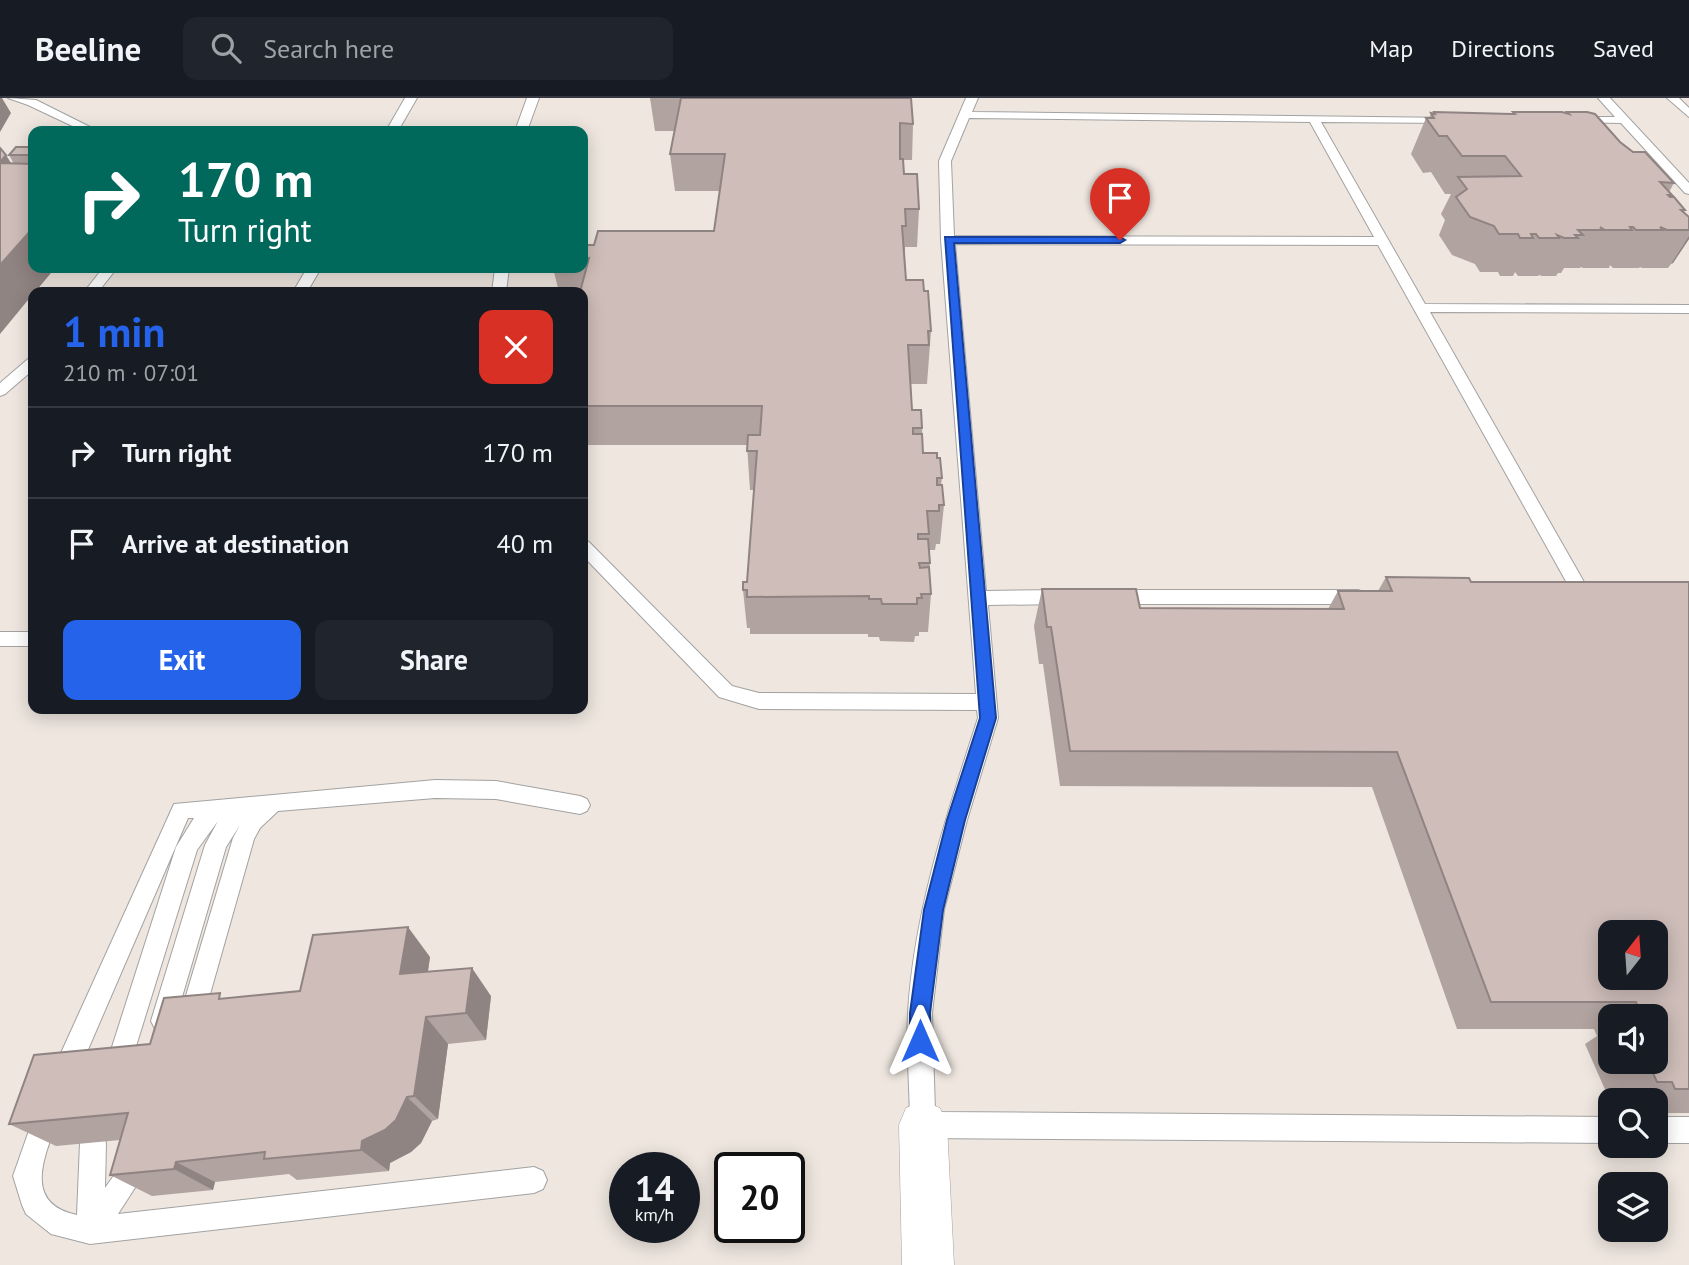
<!DOCTYPE html>
<html lang="en">
<head>
<meta charset="utf-8">
<style>
	body { margin:0; font-family:"PT Sans",sans-serif; background:#20242c; color:#f1f3f6; height:100vh; display:flex; flex-direction:column; font-size:26px; white-space:nowrap }
	* { box-sizing:border-box; margin:0 }
	p { font-size:23px; color:#9ea1a6 }
	.icon { flex:none; width:38px; height:38px; fill:none; stroke:currentColor; stroke-width:2; stroke-linecap:round; stroke-linejoin:round }
	.map { position:relative; flex:1; overflow:hidden }
	.panel { position:absolute; left:28px; top:189px; width:560px; height:427px; display:flex; flex-direction:column; background:#171b24; border-radius:14px; box-shadow:0 4px 18px #0003 }
	.panel>* { flex:none }
	.banner { position:absolute; left:28px; top:28px; width:560px; height:147px; border-radius:14px; box-shadow:0 4px 18px #0003; background:#00695c; color:#fff; overflow:hidden }
	.needle { width:46px; rotate:17deg }
	.fabs { position:absolute; left:1598px; top:822px; display:grid; gap:14px }
	.fabs a { display:grid; place-items:center; width:70px; height:70px; border-radius:14px; background:#171b24; box-shadow:0 4px 18px #0003; font-size:35px }
	.speed { position:absolute; left:609px; top:1054px; display:flex; gap:14px; font-size:35px; font-weight:700; text-align:center }
	.speed>* { display:grid; place-content:center; width:91px; height:91px; border-radius:50%; background:#171b24; box-shadow:0 4px 18px #0003; line-height:1 }
	.speed small { font-size:18px; font-weight:400 }
	.speed .limit { border:4px solid #111; border-radius:10px; background:#fff; color:#111 }
	.pin { position:absolute; display:grid; place-items:center; width:60px; height:60px; color:#fff; margin:-72px -30px; border-radius:50% 50% 50% 0; rotate:-45deg; box-shadow:0 0 7px #0007 }
	.pin .icon { rotate:45deg }
	.me { position:absolute; width:77px; margin:-38px; rotate:0deg; stroke-linejoin:round; filter:drop-shadow(0 0 5px #0008) }
	.turn { display:flex; align-items:center; gap:24px; height:147px; padding:0 35px; font-size:32px }
	.turn .icon { width:91px; height:91px; stroke-width:2.5 }
	.turn b { display:block; font-size:49px; line-height:60px }
	.round { display:grid; place-items:center; flex:none; width:74px; height:74px; border-radius:14px; background:#20242c }
	.overview { display:flex; align-items:center; justify-content:space-between; height:119px; padding:0 35px }
	h1 { font-size:42px; font-weight:700; line-height:52px; color:#2563eb }
	.action { display:flex; gap:14px; margin-top:auto; padding:14px 35px }
	.action a { flex:1; height:80px; border-radius:14px; background:#2563eb; color:#fff; font-size:28px; font-weight:700; line-height:80px; text-align:center }
	.action a+a { background:#20242c; color:#f1f3f6 }
	ul { padding:0; list-style:none }
	li { display:flex; align-items:center; gap:21px; height:91px; padding:0 35px; border-top:2px solid #363941 }
	li div { flex:1 }
	li b { display:block; font-size:26px }
	li em { font-style:normal }
	header { display:flex; align-items:center; gap:42px; box-sizing:border-box; height:98px; padding:0 35px; background:#171b24; border-bottom:2px solid #363941 }
	header strong { font-size:33px }
	nav { display:flex; gap:38px; margin-inline-start:auto; font-size:24px }
	.search { width:490px; height:63px; background:#20242c; display:flex; align-items:center; gap:18px; box-sizing:border-box; padding:0 24px; border-radius:14px; color:#9ea1a6; font-size:26px }
	.map>svg:first-child { display:block }
	.lines { fill:none; stroke-linecap:round; stroke-linejoin:round }
	.service-casing { stroke:#a2a2a2; stroke-width:2 }
	.minor-casing { stroke:#a2a2a2; stroke-width:1 }
	.service { fill:#fff; fill-rule:evenodd }
	.minor { fill:#fff; fill-rule:evenodd }
	.wall { fill:#b1a39f; fill-rule:evenodd }
	.shaded-wall { fill:#908482 }
	.building { fill:#cebdb9; stroke:#908482; stroke-width:2; fill-rule:evenodd }
	.route { fill:#2563eb; stroke:#184099; stroke-width:2 }
</style>
</head>
<body>
<header>
<strong>Beeline</strong>
<div class="search"><svg class="icon" aria-label="search" viewBox="0 0 24 24"><circle cx="10" cy="10" r="6"/><path d="M15 15l6 6"/></svg>Search here</div>
<nav><a>Map</a><a>Directions</a><a>Saved</a></nav>
</header>
<div class="map">
<svg width="1689" height="1167" viewBox="0 0 1689 1167">
	<rect width="100%" height="100%" fill="#eee6df"/>
	<g class="lines">
		<defs>
			<g id="service">
				<path d="M8 0 36 2 98 33H83L28 7Z"/>
				<path d="M405 0H417L398 33H386Z"/>
				<path d="M527 0H539L527 33H515Z"/>
				<path d="M966 0H978L972 14 1454 20V24L1450 25 1321 24 1425 206 1689 207V215L1430 214 1592 498 1589 503H1577L1378 147 955 146 986 493 1064 492 1070 494 1073 499 1070 504 1064 506 988 507 998 620 967 722 944 812 932 915 935 1014 1610 1019V1045L923 1040 914 1036 910 1027C910 990 906 952 908 915 914 813 947 716 978 620L977 612 759 611 719 599 583 458V442L589 444 732 588 759 595 976 596 941 142 939 63ZM969 20 1310 24 1374 139 954 138 951 63Z"/>
				<path d="M1598 0H1610L1689 85V96L1685 95 1621 25 1571 24V20L1575 19H1615Z"/>
				<path d="M1667 0H1679L1689 10V19Z"/>
				<path d="M103 170H117L98 194H84Z"/>
				<path d="M307 170H321L307 194H293Z"/>
				<path d="M495 170H509L506 194H492Z"/>
				<path d="M33 260V272L5 296 0 298V285L28 261Z"/>
				<path d="M1112 492H1358L1364 494 1367 499 1364 504 1358 506H1112L1106 504 1103 499 1106 494Z"/>
				<rect x="0" y="534" width="33" height="14"/>
				<path d="M435 682 496 683 580 698 587 701 590 707 587 713 580 716 496 701 435 700 278 713 260 730 254 741 203 921 199 929 191 933 183 929 179 921 233 740 240 727 226 749 175 923 171 931 163 935 155 931 151 923 205 747 218 723 197 752 128 974 125 983 116 986 107 983 104 974 176 749 194 720H188L74 984 65 987 56 984 53 975 56 966 174 706Z"/>
				<path d="M47 1003 56 1007 60 1016C47 1053 19 1105 77 1117L80 1045 84 1036 93 1032 102 1036 106 1045 105 1090 129 1056 138 1052 147 1056 151 1065 118 1116 534 1069 543 1073 547 1082 543 1091 534 1095 90 1146 51 1136 26 1116 22 1107 13 1078 38 1007Z"/>
				<rect x="1656" y="1019" width="33" height="26"/>
			</g>
			<path id="minor" d="M923 1003 940 1010 947 1027 954 1167H902L899 1027 906 1010Z"/>
		</defs>
		<use href="#service" class="service-casing"/>
		<use href="#minor" class="minor-casing"/>
		<use href="#service" class="service"/>
		<use href="#minor" class="minor"/>
	</g>
	<g class="wall">
		<path d="M650 0H911L913 26 912 62H903L904 76 919 111 917 149H905V165L906 182 924 193 931 233 927 286H911L912 312 922 330 923 355 937 360 942 380 941 387 944 407 940 446H936L935 452H929L930 465 929 476 931 496 928 534H919V538H915L914 544 880 543 879 539H868V536H750V530H747L743 492 747 484 754 392H750L747 347H583V194H559L553 170H583V147H594L714 133 720 93H675L670 56 674 33H655Z"/>
		<path d="M1434 14 1512 16 1513 14 1566 15 1567 14 1620 44 1674 85 1669 94 1672 97 1670 99 1685 112 1684 114 1689 119V141L1673 165 1671 166 1668 170H1642L1640 169 1639 170H1613L1610 167 1609 170H1583L1581 169 1580 170H1564L1561 175H1558L1556 178H1542L1539 177 1538 178H1518L1515 174 1513 178H1500L1498 174H1480L1475 166 1452 157 1439 137 1445 122 1441 116 1451 96H1445L1431 74 1423 75 1411 56 1426 20H1429L1431 15 1433 16Z"/>
		<path d="M33 49V170H55L35 194 11 66H14L9 57Z"/>
		<path d="M1386 479 1471 484H1689V1015H1656V1003H1610L1585 946 1597 938 1594 931H1457L1372 689 1060 688 1043 566H1039L1034 528 1042 491 1140 510 1328 511 1338 493H1378ZM1610 919H1656V964H1610Z"/>
		<path d="M430 859 428 874 491 898 486 942 448 946 438 1021 432 1023 421 1045 411 1054 390 1065 389 1073 297 1082 289 1076 215 1084 213 1092 152 1098 110 1077 120 1042 56 1048 9 1026 150 946 226 900 300 893Z"/>
	</g>
	<g class="shaded-wall">
		<path d="M0 0H2L11 15 0 34Z"/>
		<path d="M6 57 29 94 0 68V64Z"/>
		<path d="M33 130V170H55L35 194H33V196L0 236V167Z"/>
		<path d="M1689 138V141L1673 165 1671 166Z"/>
		<path d="M408 829 430 859 423 905 400 876Z"/>
		<path d="M472 870 491 898 486 942 466 915Z"/>
		<path d="M426 919 448 946 438 1021 414 998Z"/>
		<path d="M407 999 432 1023 421 1045 411 1054 390 1065 389 1073 361 1052 362 1043Z"/>
		<path d="M176 1064 215 1084 213 1092 174 1071Z"/>
	</g>
	<g class="building">
		<path d="M681 0H911L913 26 900 25V61H903L904 76H917L919 111H905L906 128H902L906 182H923L924 193H928L931 233H928L929 247H908L912 312H921L922 330H913V336H922L923 355H937V360H940L942 380H937V387H942L944 407H939V413H927L929 436H918V441H928L930 465H919L920 470 929 469 931 496H921L922 500H917V506H882L881 501H869V498L747 499V492H743V484H747L757 353H747L748 337H760L762 308H583V194H580L589 160 583 161V147H594L598 133H714L725 56H670Z"/>
		<path d="M1434 14 1512 16H1515L1513 14H1562L1569 16 1567 14H1587L1595 16 1620 44 1633 54H1645L1674 85 1660 84 1672 97H1668L1670 99H1674L1685 112H1681L1689 119V132H1667L1660 129 1663 132H1636L1633 129H1630L1632 132H1605L1600 129 1603 132H1578L1583 137H1575L1578 140H1564L1557 137 1559 140H1539L1536 136H1531L1533 140H1520L1518 136H1499L1494 128 1470 119 1456 99 1467 91 1458 79 1521 78 1505 58H1462L1447 38H1439L1426 20H1434L1431 15 1435 16Z"/>
		<path d="M16 49H33V57H9Z"/>
		<path d="M0 50 6 57 0 64Z"/>
		<path d="M0 65 33 66V130L0 167Z"/>
		<path d="M1386 479 1469 480 1471 484H1689V991H1675L1672 984H1657L1648 964H1656V919H1638H1642L1636 904H1491L1397 654 1070 653 1051 529H1047L1042 491H1136L1140 510 1344 511 1338 493H1392ZM1610 835H1656V880H1610Z"/>
		<path d="M408 829 400 876 472 870 466 915 426 919 414 998 407 999 396 1022 385 1032 362 1043 361 1052 264 1061 265 1054 176 1064 174 1071 110 1077 128 1015 9 1026 34 957 150 946 164 900 220 895 219 901 300 893 313 837Z"/>
	</g>
	<path class="route" d="M945 139H1120L1125 142 1120 145H954L996 620 965 722 943 812 930 915 931 943 928 950 920 953 913 950 910 943V915L924 812 947 722 980 620Z"/>
</svg>
<div class="fabs">
<a><svg class="needle" viewBox="-14 -14 28 28"><path d="M0-13l5 13h-10z" fill="#e53935"/><path d="M0 13l5-13h-10z" fill="#9ea1a6"/></svg></a>
<a><svg class="icon" aria-label="sound" viewBox="0 0 24 24"><path d="M4 9h4l5-4v14l-5-4H4zM17 9q2 3 0 6"/></svg></a>
<a><svg class="icon" aria-label="search" viewBox="0 0 24 24"><circle cx="10" cy="10" r="6"/><path d="M15 15l6 6"/></svg></a>
<a><svg class="icon" aria-label="layers" viewBox="0 0 24 24"><path d="M12 4l9 5-9 5-9-5zM3 14l9 5 9-5"/></svg></a>
</div>
<div class="speed"><div>14<small>km/h</small></div><div class="limit">20</div></div>
<div class="pin" style="left:1120px;top:142px;background:#d93025"><svg class="icon" aria-label="arrive" viewBox="0 0 24 24"><path d="M6 21V4h12l-3 4 3 4H6"/></svg></div>
<svg class="me" style="left:920px;top:943px" viewBox="-20 -20 40 40"><path d="M0-17L14 15 0 8-14 15z" fill="#2563eb" stroke="#fff" stroke-width="4"/></svg>
<div class="banner">
<div class="turn"><svg class="icon" aria-label="right" viewBox="0 0 24 24"><path d="M7 20v-9h11M14 6l5 5-5 5"/></svg><div><b>170 m</b>Turn right</div></div>
</div>
<section class="panel">
<div class="overview"><div><h1>1 min</h1><p>210 m · 07:01</p></div><a class="round" style="background:#d93025;color:#fff"><svg class="icon" aria-label="close" viewBox="0 0 24 24"><path d="M6 6l12 12M18 6L6 18"/></svg></a></div>
<ul>
<li><svg class="icon" aria-label="right" viewBox="0 0 24 24"><path d="M7 20v-9h11M14 6l5 5-5 5"/></svg><div><b>Turn right</b></div><em>170 m</em></li>
<li><svg class="icon" aria-label="arrive" viewBox="0 0 24 24"><path d="M6 21V4h12l-3 4 3 4H6"/></svg><div><b>Arrive at destination</b></div><em>40 m</em></li>
</ul>
<div class="action"><a>Exit</a><a>Share</a></div>
</section>
</div>
</body>
</html>
